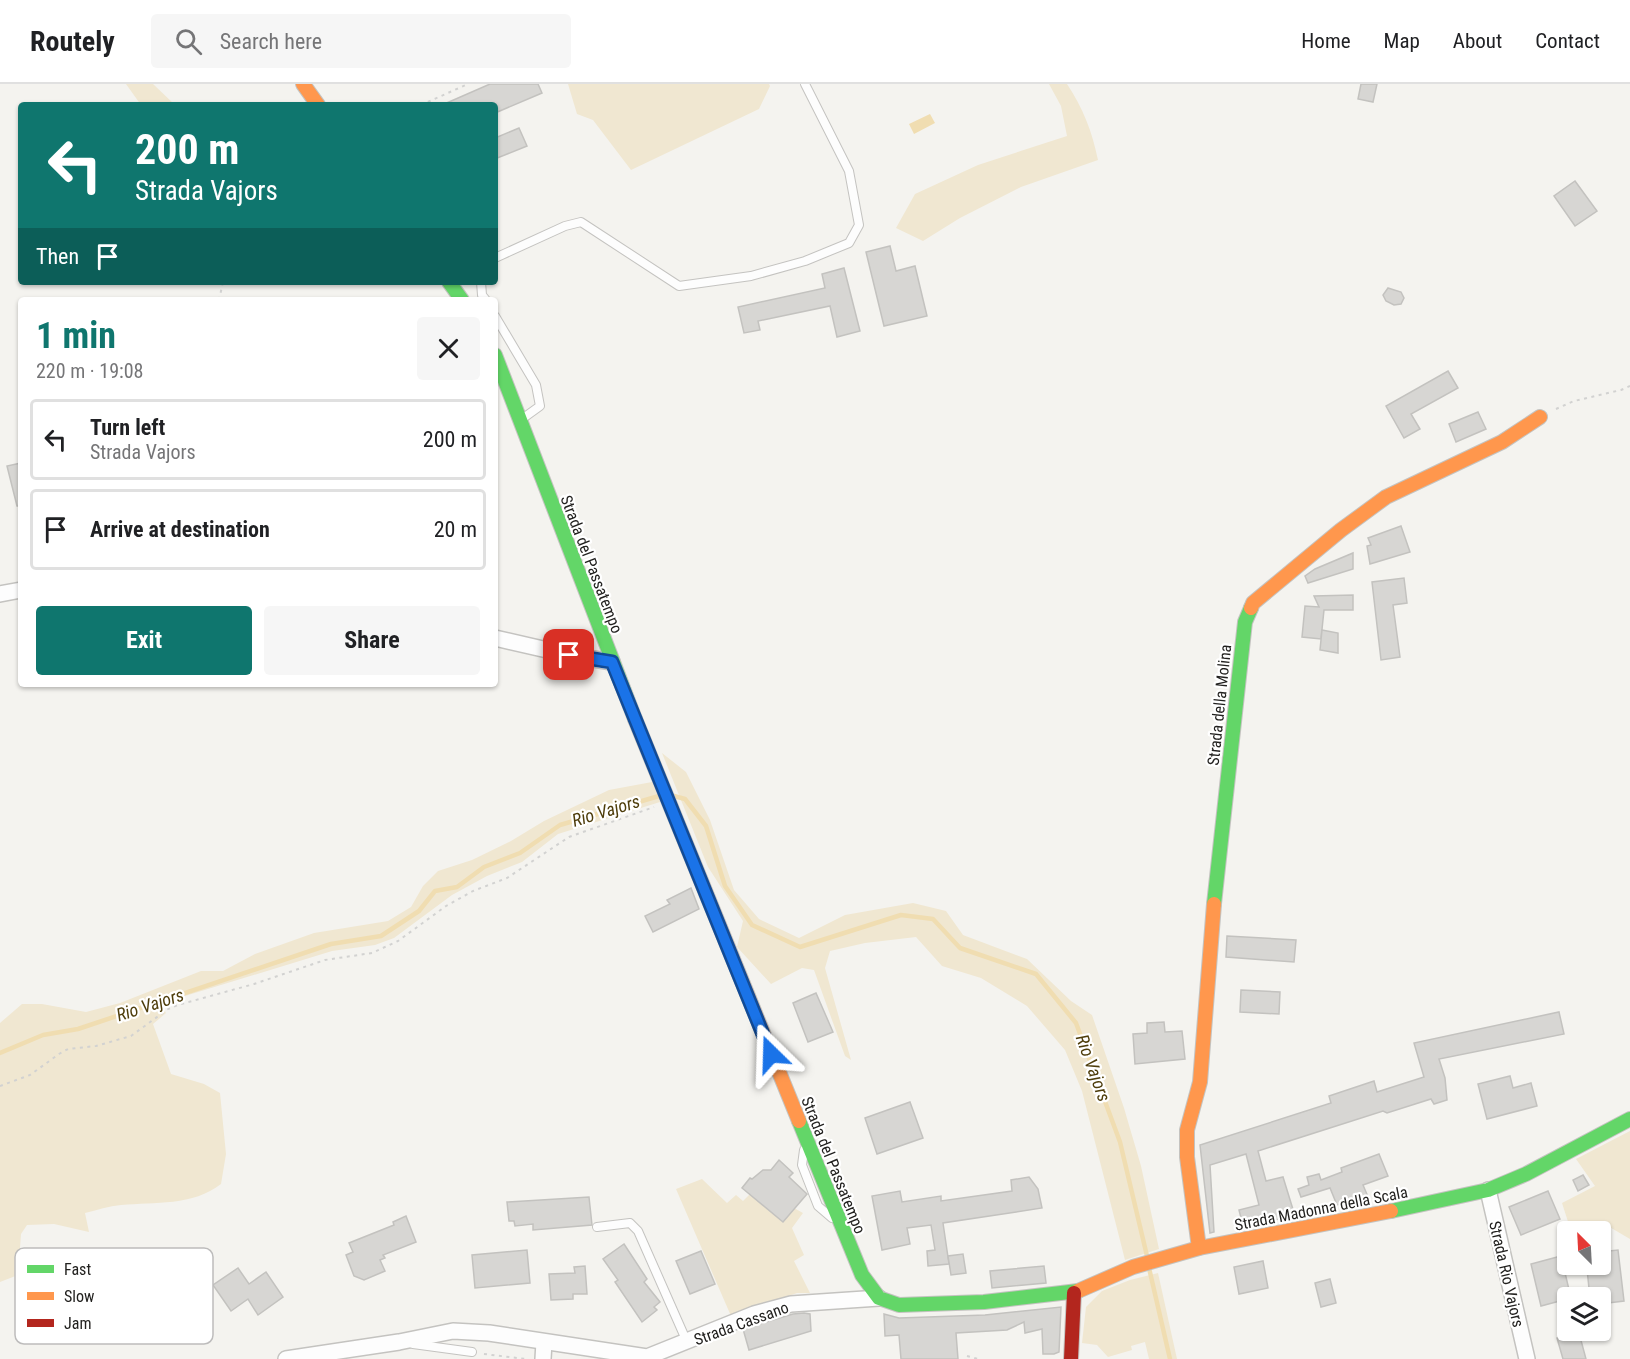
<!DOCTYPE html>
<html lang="en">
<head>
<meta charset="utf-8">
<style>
	body { margin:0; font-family:"Roboto Condensed",sans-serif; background:#f6f6f6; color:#202124; height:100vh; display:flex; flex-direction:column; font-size:22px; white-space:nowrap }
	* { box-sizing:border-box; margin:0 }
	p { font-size:20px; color:#757577 }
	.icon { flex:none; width:33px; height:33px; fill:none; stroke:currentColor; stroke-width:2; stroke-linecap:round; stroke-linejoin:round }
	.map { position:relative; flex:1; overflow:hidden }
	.drawer { position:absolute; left:18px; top:213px; width:480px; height:390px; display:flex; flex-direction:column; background:#fff; border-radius:6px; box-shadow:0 2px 4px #0004 }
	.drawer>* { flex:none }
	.hud { position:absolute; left:18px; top:18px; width:480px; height:183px; border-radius:6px; box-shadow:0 2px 4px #0004; background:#0f766e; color:#fff; overflow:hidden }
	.needle { width:39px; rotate:336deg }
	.tools { position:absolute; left:1557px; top:1137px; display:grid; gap:12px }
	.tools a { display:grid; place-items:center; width:54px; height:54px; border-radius:6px; background:#fff; box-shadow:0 2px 4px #0004; font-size:30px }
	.pin { position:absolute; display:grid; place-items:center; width:51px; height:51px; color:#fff; margin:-26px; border-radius:12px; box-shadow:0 3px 9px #0006 }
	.me { position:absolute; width:66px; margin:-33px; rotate:338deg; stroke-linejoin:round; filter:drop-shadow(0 0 4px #0008) }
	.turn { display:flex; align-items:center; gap:21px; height:126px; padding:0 18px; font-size:27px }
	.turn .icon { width:78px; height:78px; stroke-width:2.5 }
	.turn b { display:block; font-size:42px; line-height:51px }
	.then { display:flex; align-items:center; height:57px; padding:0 18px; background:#0003; gap:12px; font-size:22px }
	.round { display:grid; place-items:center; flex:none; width:63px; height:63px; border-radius:6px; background:#f6f6f6 }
	.overview { display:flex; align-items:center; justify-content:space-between; height:102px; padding:0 18px }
	h1 { font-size:36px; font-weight:700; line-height:45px; color:#0f766e }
	.primary-button { display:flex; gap:12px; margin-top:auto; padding:12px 18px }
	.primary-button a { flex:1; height:69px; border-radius:6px; background:#0f766e; color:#fff; font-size:24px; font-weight:700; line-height:69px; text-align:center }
	.primary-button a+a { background:#f6f6f6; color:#202124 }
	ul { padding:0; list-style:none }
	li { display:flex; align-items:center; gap:18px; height:81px; margin:0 12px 9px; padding:0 6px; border:3px solid #e0e0e0; border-radius:6px }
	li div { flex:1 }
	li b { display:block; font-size:22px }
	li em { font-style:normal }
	header { display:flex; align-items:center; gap:36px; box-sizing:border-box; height:84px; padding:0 30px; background:#fff; border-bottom:2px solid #e0e0e0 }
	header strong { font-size:28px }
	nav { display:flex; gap:33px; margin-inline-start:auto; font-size:21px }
	.search { width:420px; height:54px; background:#f6f6f6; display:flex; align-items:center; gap:15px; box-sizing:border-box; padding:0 21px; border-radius:6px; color:#757577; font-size:22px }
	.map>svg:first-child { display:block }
	.green { fill:#f0e7d1 }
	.water { fill:#f0ddb1 }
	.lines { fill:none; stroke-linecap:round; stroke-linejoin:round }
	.stream { stroke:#f0ddb1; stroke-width:4.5 }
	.building { fill:#d7d6d3; stroke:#c3c2bf; stroke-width:1.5 }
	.lane-casing { stroke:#c4c3c0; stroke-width:10 }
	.street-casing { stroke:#c4c3c0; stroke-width:18 }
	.fast-casing { stroke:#c4c3c0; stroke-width:16 }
	.slow-casing { stroke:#c4c3c0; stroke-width:16 }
	.jam-casing { stroke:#c4c3c0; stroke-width:16 }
	.path { stroke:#d2d2d1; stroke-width:2; stroke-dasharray:3 4.5; stroke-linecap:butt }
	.lane { stroke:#fdfdfd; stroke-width:8 }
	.street { stroke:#fdfdfd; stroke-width:15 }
	.fast { stroke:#63d668; stroke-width:14 }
	.slow { stroke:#ff974d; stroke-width:14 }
	.jam { stroke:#b3261e; stroke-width:14 }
	.route-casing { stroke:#114b97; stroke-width:15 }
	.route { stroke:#1a73e8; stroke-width:10 }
	.labels { text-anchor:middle; stroke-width:4.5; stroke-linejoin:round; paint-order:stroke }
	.street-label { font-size:16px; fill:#22211f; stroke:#fff }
	.water-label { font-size:18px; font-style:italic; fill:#4e3d0b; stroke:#fff }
	.key { fill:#fff; stroke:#bdbcbc; stroke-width:1.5 }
	.key-label { font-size:16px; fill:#22211f }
</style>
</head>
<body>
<header>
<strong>Routely</strong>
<div class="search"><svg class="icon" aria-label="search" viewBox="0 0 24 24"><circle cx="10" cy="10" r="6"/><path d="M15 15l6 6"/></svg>Search here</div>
<nav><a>Home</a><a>Map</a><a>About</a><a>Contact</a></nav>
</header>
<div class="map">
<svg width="1630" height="1275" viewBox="0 0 1630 1275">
	<rect width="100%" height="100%" fill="#f4f3ef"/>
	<g class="green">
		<path d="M126 0H153L175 21H141Z"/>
		<path d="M568 0H769L770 2 759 25 631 86 593 36 577 30Z"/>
		<path d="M1049 0H1067C1083 24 1092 47 1098 76L1021 103 960 134 923 157 896 144 915 110 978 81 1067 52 1061 22Z"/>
		<path d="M662 669 686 688 710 736 734 806 759 835 799 854 845 831 913 819 946 827 963 851 1027 875 1071 917 1092 931 1124 1024 1141 1082 1159 1165 1125 1176 1082 1007 1065 966 1027 922 981 894 942 882 916 853 865 859 830 867 825 884 851 976 845 972 814 886 802 884 771 900 737 863 743 837 708 783Z"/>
		<path d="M652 698 660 718 558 750 522 778 487 792 452 811 394 854 375 861 332 867 185 912 162 922 166 929 153 940 171 990 204 1000 220 1009 226 1070 221 1100C193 1122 155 1118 121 1121 109 1122 97 1126 85 1129L89 1148 54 1140 27 1141 21 1150 18 1191 0 1198V939L22 920H42L86 928 120 919 201 887H223L255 870 314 849 388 837 411 823 423 802 438 787 472 776 511 757 544 737 609 706Z"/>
		<path d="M1630 1047V1155L1601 1138 1576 1147H1571L1562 1119 1595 1102 1576 1075Z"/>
		<path d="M702 1095 727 1119 736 1111 743 1117 750 1110 794 1124 803 1129 792 1144 804 1171 794 1177 810 1209H797L731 1232 676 1105Z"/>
		<path d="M1158 1189 1177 1275H1149L1145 1258 1131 1262 1132 1266 1108 1273 1097 1261 1082 1259 1086 1223 1102 1207 1130 1196Z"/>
	</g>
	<path class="water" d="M930 30 935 39 914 50 909 40Z"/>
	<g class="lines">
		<g class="stream">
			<path d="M674 712 685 715 706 742 725 802 752 841 800 863 901 831 933 835 960 864 1036 890 1076 939 1120 1058 1147 1172"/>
			<path d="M0 969 43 951 78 945 331 860 381 852 419 827 435 807 457 803 484 783 520 769 560 741 659 712"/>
			<path d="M1149 1184 1170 1275"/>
		</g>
	</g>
	<g class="building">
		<path d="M490 0H538L542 9 495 29V21H442Z"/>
		<path d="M1361 0H1377L1373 18 1358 15Z"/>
		<path d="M519 44 527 62 495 75V54Z"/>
		<path d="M1575 97 1597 127 1575 142 1554 112Z"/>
		<path d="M890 162 896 187 915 182 927 232 884 242 866 168Z"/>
		<path d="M844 184 860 247 837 253 830 222 758 237 760 246 744 249 738 223 825 204 822 190Z"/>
		<path d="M1388 204 1401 208 1404 214 1401 220 1394 221 1386 217 1383 211Z"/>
		<path d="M1448 287 1458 304 1411 330 1420 345 1404 354 1386 322Z"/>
		<path d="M1478 328 1486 345 1456 358 1449 340Z"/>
		<path d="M21 379V422H17L7 382Z"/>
		<path d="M1401 442 1410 468 1370 480 1367 462 1371 461 1368 454Z"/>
		<path d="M1353 469V485L1308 499 1305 492 1315 485Z"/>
		<path d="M1404 494 1407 519 1393 521 1400 573 1381 576 1372 498Z"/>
		<path d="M1353 511V526H1324L1321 555 1302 553 1305 522 1319 523 1314 512Z"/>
		<path d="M1322 546 1338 549V569L1320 566Z"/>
		<path d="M691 804 699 825 653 848 645 832 670 820 667 816Z"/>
		<path d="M1227 852 1296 856 1294 878 1226 873Z"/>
		<path d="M1241 906 1280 908 1279 930 1240 928Z"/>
		<path d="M816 909 833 948 808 958 793 919Z"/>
		<path d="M1559 928 1564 950 1439 975 1445 994 1447 1016 1434 1020 1431 1015 1387 1029 1383 1027 1258 1067 1266 1097 1283 1093 1295 1132 1243 1142 1239 1126 1259 1121 1246 1070 1210 1081 1214 1148 1210 1149 1200 1061 1331 1019 1329 1012 1374 997 1377 1008 1424 993 1414 959Z"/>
		<path d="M1164 938 1165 948 1182 947 1185 975 1135 980 1133 950 1147 949V939Z"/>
		<path d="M1510 992 1513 1004 1531 999 1537 1022 1487 1035 1478 1000Z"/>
		<path d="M910 1018 923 1054 877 1070 865 1034Z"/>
		<path d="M1379 1070 1388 1092 1363 1101 1369 1115 1355 1120 1353 1115 1337 1121 1330 1104 1301 1113 1298 1105 1309 1101 1307 1093 1319 1090 1321 1096 1342 1088 1341 1084Z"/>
		<path d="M779 1076 793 1089 789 1093 807 1110 783 1138 742 1104 750 1094 752 1095 763 1086H771Z"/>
		<path d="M1583 1091 1589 1101 1578 1107 1573 1096Z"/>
		<path d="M1029 1093 1038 1105 1042 1124 943 1139 949 1180 928 1182 927 1167 935 1166 931 1141 907 1144 910 1160 882 1166 872 1112 900 1107 902 1118 941 1112V1117L1012 1107 1011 1096Z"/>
		<path d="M1548 1107 1560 1135 1521 1151 1509 1123Z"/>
		<path d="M589 1113 592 1141 533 1146V1140L515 1142 514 1137H509L507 1118Z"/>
		<path d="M406 1132 416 1158 383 1171 385 1174 380 1176 385 1187 364 1196 354 1192 346 1171 353 1168 349 1159 394 1141 393 1138Z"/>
		<path d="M624 1160 647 1195 644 1198 660 1218 654 1223 657 1226 642 1238 615 1198 618 1196 603 1175Z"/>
		<path d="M527 1166 530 1199 475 1204 472 1171Z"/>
		<path d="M1618 1166 1624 1217 1600 1220V1214H1590L1587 1185H1592V1180H1600V1168Z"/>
		<path d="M701 1167 715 1200 690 1210 676 1177Z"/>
		<path d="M963 1170 966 1189 951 1191 948 1172Z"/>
		<path d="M1561 1172 1571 1214 1541 1222 1531 1180Z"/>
		<path d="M1263 1177 1268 1204 1239 1210 1234 1183Z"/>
		<path d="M585 1182 587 1210H573V1215L551 1216 549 1190 575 1189 574 1183Z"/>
		<path d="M1044 1182 1046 1199 992 1204 990 1187Z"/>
		<path d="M238 1184 249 1200 266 1188 283 1213 258 1231 248 1215 231 1227 213 1201Z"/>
		<path d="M1330 1195 1336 1219 1321 1223 1315 1199Z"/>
		<path d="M1061 1223 1059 1268 1054 1270H1043L1042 1245 1025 1249 1024 1238 1007 1246 956 1249 958 1275H901L899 1251 885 1252 884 1230 899 1234 985 1231Z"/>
		<path d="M804 1229 810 1230 811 1247 749 1266 743 1245 793 1230Z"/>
		<path d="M1579 1249 1586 1275H1563L1557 1254Z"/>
	</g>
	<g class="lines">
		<defs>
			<g id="lane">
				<path d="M495 174 565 142 581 138 679 202 751 192 805 177 849 159 859 141 849 87 805 0"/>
				<path d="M481 198 482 211 486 216"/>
				<path d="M495 232 536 301 540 322 522 335"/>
				<path d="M804 1066 802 1081 818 1122 832 1134"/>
				<path d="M597 1143 630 1139 638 1147 687 1258"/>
				<path d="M413 1260 472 1268"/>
			</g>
			<g id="street">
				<path d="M0 510 21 506"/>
				<path d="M495 554 569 571 612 578"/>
				<path d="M1488 1106 1527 1275"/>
				<path d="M286 1275 399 1258 453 1247 489 1249 647 1273 754 1230 791 1220 879 1214"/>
				<path d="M543 1275 544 1258"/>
			</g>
			<g id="fast">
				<path d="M449 198 462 216"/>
				<path d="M495 271 635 635"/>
				<path d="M1214 820 1245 538 1251 524"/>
				<path d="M799 1037 862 1191 879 1214 899 1221 984 1218 1078 1207"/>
				<path d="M1391 1127 1488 1106 1526 1090 1630 1035"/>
			</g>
			<g id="slow">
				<path d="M303 0 318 21"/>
				<path d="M1251 524 1253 519 1341 446 1386 413 1502 358 1540 333"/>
				<path d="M635 635 799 1037"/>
				<path d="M1199 1164 1187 1073V1046L1200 998 1214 820"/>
				<path d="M1078 1207 1133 1183 1199 1164 1391 1127"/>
			</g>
			<path id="jam" d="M1071 1275 1074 1209"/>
		</defs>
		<use href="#lane" class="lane-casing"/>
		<use href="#street" class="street-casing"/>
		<use href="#fast" class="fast-casing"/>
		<use href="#slow" class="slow-casing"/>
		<use href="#jam" class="jam-casing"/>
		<g class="path">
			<path d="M421 21 468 0"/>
			<path d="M219 216 223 198"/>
			<path d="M1556 325 1574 317 1621 306 1630 302"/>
			<path d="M0 1002 30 991 59 970 68 965 96 962 131 952 168 925 178 921 254 900 325 876 372 869 398 857 446 822 473 807 507 794 569 753 654 723"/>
			<path d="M484 1270 526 1275"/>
			<path d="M967 1272 978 1275"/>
		</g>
		<use href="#lane" class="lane"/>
		<use href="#street" class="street"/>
		<use href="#fast" class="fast"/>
		<use href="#slow" class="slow"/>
		<use href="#jam" class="jam"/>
	</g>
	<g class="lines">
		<defs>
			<path id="route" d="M569 571 612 578 771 970"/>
		</defs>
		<use href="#route" class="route-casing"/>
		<use href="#route" class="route"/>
	</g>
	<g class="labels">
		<g class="street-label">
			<text transform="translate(592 480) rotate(69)" y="6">Strada del Passatempo</text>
			<text transform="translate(1219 621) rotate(-84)" y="6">Strada della Molina</text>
			<text transform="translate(834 1081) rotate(68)" y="6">Strada del Passatempo</text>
			<text transform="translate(1321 1124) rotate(-11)" y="6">Strada Madonna della Scala</text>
			<text transform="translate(1507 1190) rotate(77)" y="6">Strada Rio Vajors</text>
			<text transform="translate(741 1239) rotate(-20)" y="6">Strada Cassano</text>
		</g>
		<g class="water-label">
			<text transform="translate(606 727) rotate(-17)" y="6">Rio Vajors</text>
			<text transform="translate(150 921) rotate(-18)" y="6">Rio Vajors</text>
			<text transform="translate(1093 984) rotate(70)" y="6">Rio Vajors</text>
		</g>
	</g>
	<rect x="15" y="1164" width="198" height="96" rx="9" class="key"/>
	<rect x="27" y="1181" width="27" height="8" fill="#63d668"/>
	<rect x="27" y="1208" width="27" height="8" fill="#ff974d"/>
	<rect x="27" y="1235" width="27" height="8" fill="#b3261e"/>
	<g class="key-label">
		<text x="64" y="1191">Fast</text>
		<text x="64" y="1218">Slow</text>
		<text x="64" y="1245">Jam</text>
	</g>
</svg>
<div class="tools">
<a><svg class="needle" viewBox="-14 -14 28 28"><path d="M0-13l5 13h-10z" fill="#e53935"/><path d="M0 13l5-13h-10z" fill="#757577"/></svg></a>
<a><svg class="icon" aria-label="layers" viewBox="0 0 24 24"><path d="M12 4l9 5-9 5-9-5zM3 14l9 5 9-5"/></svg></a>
</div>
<div class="pin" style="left:569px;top:571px;background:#d93025"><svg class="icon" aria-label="arrive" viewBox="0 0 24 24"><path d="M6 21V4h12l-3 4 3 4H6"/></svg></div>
<svg class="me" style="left:771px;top:970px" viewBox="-20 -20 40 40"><path d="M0-17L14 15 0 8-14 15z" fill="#1a73e8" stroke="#fff" stroke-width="4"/></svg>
<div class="hud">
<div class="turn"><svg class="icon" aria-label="left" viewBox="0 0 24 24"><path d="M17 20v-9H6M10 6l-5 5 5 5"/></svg><div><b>200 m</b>Strada Vajors</div></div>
<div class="then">Then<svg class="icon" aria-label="arrive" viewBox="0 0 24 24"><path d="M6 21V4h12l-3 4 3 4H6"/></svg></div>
</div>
<section class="drawer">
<div class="overview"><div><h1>1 min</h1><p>220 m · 19:08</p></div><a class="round"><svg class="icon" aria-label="close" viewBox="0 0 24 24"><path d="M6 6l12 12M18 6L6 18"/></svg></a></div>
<ul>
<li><svg class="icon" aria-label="left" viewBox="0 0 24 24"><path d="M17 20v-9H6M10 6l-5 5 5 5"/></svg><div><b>Turn left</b><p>Strada Vajors</p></div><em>200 m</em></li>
<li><svg class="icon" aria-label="arrive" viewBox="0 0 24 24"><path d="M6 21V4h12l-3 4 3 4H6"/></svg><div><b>Arrive at destination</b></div><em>20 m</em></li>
</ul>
<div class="primary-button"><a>Exit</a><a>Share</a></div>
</section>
</div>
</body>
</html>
